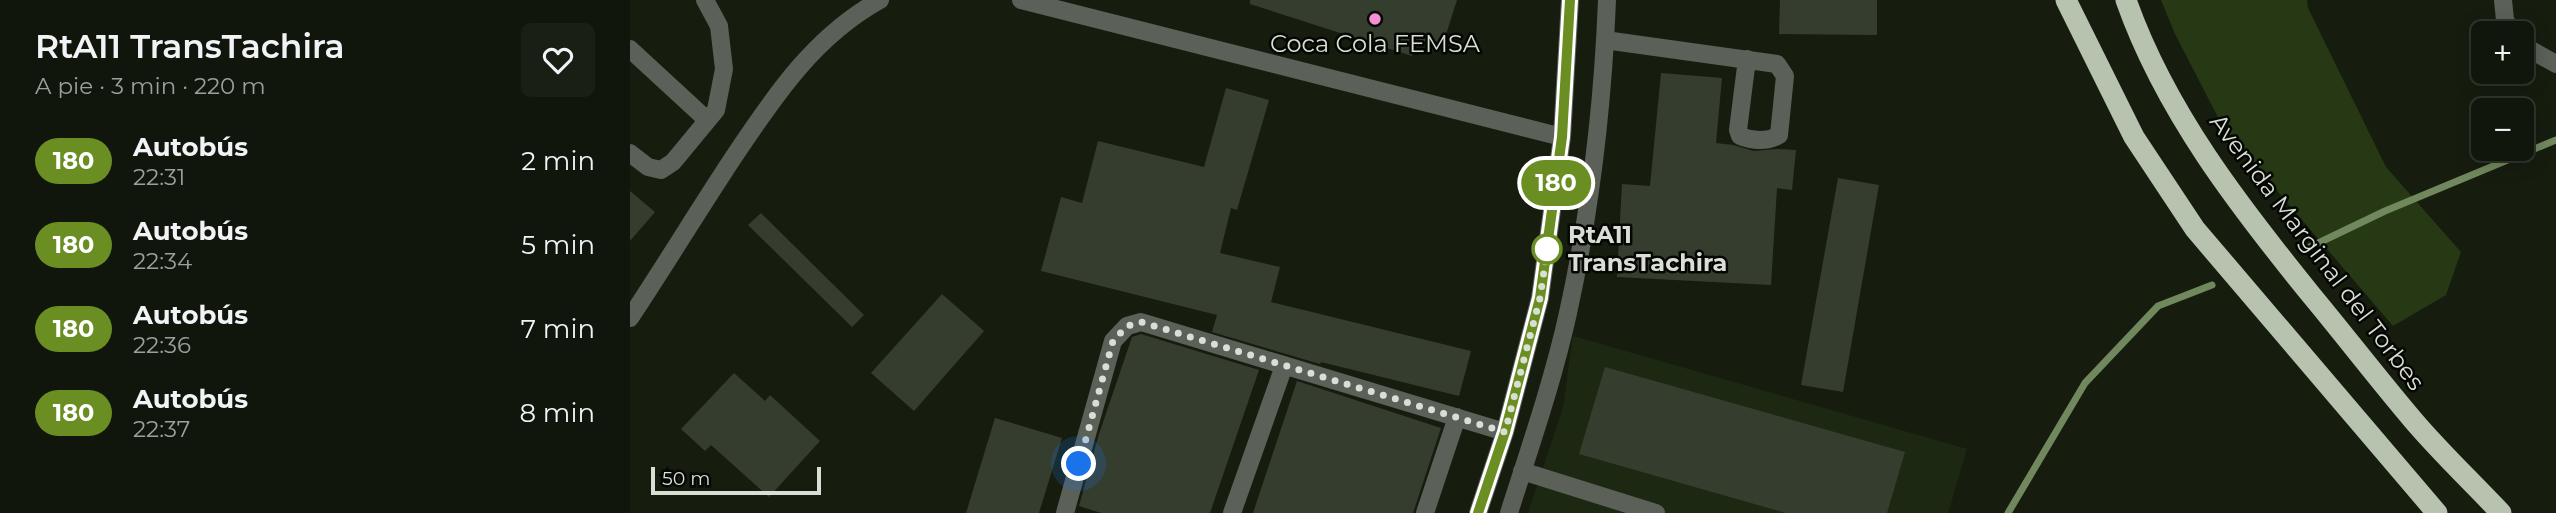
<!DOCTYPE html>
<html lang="es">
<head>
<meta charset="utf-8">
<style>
  :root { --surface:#10160b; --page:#191f14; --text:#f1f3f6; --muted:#9c9f9d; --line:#30352c }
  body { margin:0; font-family:Montserrat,sans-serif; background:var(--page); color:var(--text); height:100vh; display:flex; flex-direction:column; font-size:26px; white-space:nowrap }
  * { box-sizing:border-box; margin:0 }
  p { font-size:23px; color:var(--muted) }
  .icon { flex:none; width:38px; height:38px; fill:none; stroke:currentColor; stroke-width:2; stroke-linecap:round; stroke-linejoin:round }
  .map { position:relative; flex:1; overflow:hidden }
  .side { display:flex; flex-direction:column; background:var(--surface); width:630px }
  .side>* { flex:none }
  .badge { padding:0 14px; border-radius:23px; font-size:24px; line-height:46px }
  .controls { position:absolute; left:1841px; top:21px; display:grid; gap:14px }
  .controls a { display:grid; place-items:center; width:63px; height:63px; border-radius:10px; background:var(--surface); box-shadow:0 4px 18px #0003,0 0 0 2px var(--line); font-size:35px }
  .scale { position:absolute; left:21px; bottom:18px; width:170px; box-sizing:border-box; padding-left:7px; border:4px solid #d9dfd5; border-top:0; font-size:19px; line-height:24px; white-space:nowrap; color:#d9dfd5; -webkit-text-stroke:5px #040703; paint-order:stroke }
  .you { position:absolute; width:35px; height:35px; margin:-18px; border:5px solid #fff; border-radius:50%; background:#1a73e8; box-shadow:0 0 0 10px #1a73e833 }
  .map>.badge { position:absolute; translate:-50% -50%; box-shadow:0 0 0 4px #fff }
  .round { display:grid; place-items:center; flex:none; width:74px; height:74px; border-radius:10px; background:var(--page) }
  .headline { display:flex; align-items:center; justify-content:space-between; height:119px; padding:0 35px }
  h1 { font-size:33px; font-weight:600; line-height:52px }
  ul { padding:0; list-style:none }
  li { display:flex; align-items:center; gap:21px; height:84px; padding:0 35px }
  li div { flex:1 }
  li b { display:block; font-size:26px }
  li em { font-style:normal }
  li .badge { min-width:77px; font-weight:700; text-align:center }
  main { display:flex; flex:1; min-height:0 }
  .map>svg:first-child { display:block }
  .built { fill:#1d2813 }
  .green { fill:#263814 }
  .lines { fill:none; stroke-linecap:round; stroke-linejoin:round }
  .stream { stroke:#71875d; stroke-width:7 }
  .building { fill:#353e2e }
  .minor { stroke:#5b6058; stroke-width:18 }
  .highway { stroke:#b7c2af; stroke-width:21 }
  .line-casing { stroke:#fff; stroke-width:16 }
  .line { stroke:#6b8e23; stroke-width:10 }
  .walk { stroke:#d9dfd5; stroke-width:7; stroke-dasharray:0 12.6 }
  .poi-dot { fill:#f591d2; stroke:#040703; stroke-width:2.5 }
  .stop-dot { fill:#fff; stroke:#6b8e23; stroke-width:3.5 }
  .labels { text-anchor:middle; stroke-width:5; stroke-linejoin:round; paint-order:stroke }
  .poi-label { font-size:24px; fill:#d9dfd5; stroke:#040703 }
  .stop-label { font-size:24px; font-weight:bold; fill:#d9dfd5; stroke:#040703; text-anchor:start }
  .street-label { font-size:24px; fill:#d9dfd5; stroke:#040703 }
</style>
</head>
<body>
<main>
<section class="side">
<div class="headline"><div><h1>RtA11 TransTachira</h1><p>A pie · 3 min · 220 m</p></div><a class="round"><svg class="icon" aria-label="heart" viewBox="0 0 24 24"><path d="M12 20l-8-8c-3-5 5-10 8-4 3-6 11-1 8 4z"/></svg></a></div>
<ul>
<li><span class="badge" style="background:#6b8e23;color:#fff">180</span><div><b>Autobús</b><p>22:31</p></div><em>2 min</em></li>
<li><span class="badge" style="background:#6b8e23;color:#fff">180</span><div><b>Autobús</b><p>22:34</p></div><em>5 min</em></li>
<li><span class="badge" style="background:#6b8e23;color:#fff">180</span><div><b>Autobús</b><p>22:36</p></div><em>7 min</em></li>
<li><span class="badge" style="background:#6b8e23;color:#fff">180</span><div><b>Autobús</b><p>22:37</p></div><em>8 min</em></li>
</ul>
</section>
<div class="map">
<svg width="1926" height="513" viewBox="0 0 1926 513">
  <rect width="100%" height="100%" fill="#161d0f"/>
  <!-- built -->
  <path class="built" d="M 943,336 L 1337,449 L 1318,513 L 898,513 L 933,408 Z"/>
  <!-- green -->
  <path class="green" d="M 1531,0 L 1677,0 L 1678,8 L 1756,167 L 1831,252 L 1816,295 L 1763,326 L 1594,129 L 1545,34 Z"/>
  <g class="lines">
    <!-- stream -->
    <path class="stream" d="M 1680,247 L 1755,211 L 1926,140
      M 1378,513 L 1455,383 L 1528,306 L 1582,285"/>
  </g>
  <!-- building -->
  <path class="building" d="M 620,0 L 827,0 L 812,47 L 787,39 L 782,56 L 620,4 Z
    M 1150,0 L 1247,0 L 1247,35 L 1149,34 Z
    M 1031,73 L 1092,78 L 1086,143 L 1103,145 L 1124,151 L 1147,149 L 1166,150 L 1162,190 L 1147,188 L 1141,285 L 987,277 L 992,184 L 1020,186 Z
    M 596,88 L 639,100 L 607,210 L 601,208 L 590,253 L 650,267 L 641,302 L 841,351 L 829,396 L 691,362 L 690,364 L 582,332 L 587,315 L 411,271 L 431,197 L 452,203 L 468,141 L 574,167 Z
    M 1208,178 L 1249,185 L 1213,392 L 1171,385 Z
    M 0,191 L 25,212 L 0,241 Z
    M 131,213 L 234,315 L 222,327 L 118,225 Z
    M 312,294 L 354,331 L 284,411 L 241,373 Z
    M 511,334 L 629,370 L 580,513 L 471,513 L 449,506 L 469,434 L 502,337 Z
    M 975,367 L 1275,452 L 1257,513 L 1156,513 L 949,454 Z
    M 104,373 L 135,401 L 140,395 L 190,441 L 139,497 L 81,445 L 75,451 L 51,429 Z
    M 667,381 L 811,428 L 783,513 L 623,513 Z
    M 365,418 L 432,438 L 409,513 L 336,513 Z"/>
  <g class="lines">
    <!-- minor -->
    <path class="minor" d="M 391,0 L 932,137
      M 1873,0 L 1875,20 L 1883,33
      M 975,40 L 1147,64 L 1155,76 L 1149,135 C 1138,142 1122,141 1110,136 L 1108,130 L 1117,59
      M 1892,45 L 1926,64
      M 0,49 L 77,120
      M 0,153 L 18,167 L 31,170 L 43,162 L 86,110 L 94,69 L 89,26 L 75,0
      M 0,318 C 36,264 69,209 105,155 C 145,95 185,36 250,0
      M 892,471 L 1026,513
      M 435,513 L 483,341 L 497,326 L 511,322 L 875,432
      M 602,513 L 654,366
      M 795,513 L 827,417
      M 848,513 L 875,432 L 910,298 L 932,137 L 940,0
      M 879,513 C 900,447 923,381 938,313 C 960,213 973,102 977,0"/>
    <!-- highway -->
    <path class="highway" d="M 1436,0 L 1504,137 L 1565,229 L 1807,513
      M 1496,0 C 1535,111 1609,206 1682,296 C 1716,337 1749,380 1783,420 C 1811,453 1842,482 1871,513"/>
  </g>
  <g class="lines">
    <!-- line casing -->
    <g class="line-casing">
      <path id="line" d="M 848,513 L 875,432 L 910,298 L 932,137 L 940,0"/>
    </g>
    <!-- line -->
    <use href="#line" class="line"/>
    <!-- walk -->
    <path class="walk" d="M 449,464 L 483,341 L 497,326 L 511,322 L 875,432 L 910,298 L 918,244 L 917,249"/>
  </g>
  <!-- markers -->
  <circle class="poi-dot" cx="745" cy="19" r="7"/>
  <circle class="stop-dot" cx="917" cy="249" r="14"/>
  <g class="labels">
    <!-- poi labels -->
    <g class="poi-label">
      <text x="745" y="52">Coca Cola FEMSA</text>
    </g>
    <!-- stop labels -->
    <g class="stop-label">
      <text x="938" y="243">RtA11<tspan x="938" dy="28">TransTachira</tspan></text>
    </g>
    <!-- street labels -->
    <g class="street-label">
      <text transform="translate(1687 252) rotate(53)" y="8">Avenida Marginal del Torbes</text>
    </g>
  </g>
</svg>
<div class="controls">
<a>+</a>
<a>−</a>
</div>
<div class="scale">50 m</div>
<div class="you" style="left:449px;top:464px"></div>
<b class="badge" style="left:926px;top:183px;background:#6b8e23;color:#fff">180</b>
</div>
</main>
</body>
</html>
